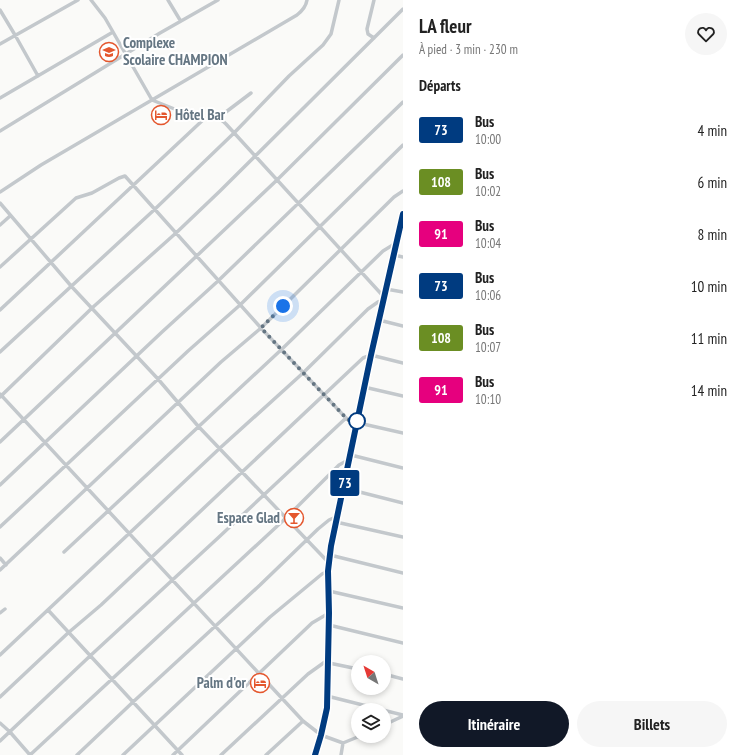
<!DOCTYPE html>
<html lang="fr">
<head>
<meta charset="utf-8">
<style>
  :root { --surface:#fff; --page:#f6f6f6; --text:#222; --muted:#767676; --accent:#111827 }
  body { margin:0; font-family:"PT Sans Narrow",sans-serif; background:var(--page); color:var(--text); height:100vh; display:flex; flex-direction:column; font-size:15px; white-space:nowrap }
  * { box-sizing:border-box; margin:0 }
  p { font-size:13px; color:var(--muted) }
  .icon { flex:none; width:22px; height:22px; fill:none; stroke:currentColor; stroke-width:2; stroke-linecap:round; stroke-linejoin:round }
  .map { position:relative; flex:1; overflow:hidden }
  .panel { display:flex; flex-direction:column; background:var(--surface); width:340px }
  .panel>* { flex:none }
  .badge { padding:0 8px; border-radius:3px; font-size:14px; line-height:26px }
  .needle { width:26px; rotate:321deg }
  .controls { position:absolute; left:351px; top:655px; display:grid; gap:8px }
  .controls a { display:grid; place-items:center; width:40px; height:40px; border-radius:50%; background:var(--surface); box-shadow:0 2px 6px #0003; font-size:20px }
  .you { position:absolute; width:20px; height:20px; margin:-10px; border:3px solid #fff; border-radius:50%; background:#1a73e8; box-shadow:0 0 0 6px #1a73e833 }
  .map>.badge { position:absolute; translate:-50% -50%; box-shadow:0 0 0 2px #fff }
  h2 { padding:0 16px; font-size:15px; line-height:36px }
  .round { display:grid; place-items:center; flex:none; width:42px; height:42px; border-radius:21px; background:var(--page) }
  .headline { display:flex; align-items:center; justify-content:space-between; height:68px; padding:0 16px }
  h1 { font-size:19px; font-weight:700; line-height:30px }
  .action { display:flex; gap:8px; margin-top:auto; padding:8px 16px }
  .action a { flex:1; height:46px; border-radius:24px; background:var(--accent); color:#fff; font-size:16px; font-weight:700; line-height:46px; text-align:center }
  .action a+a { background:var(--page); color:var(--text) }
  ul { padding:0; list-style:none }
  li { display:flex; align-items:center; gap:12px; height:52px; padding:0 16px }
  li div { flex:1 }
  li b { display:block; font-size:15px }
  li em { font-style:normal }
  li .badge { min-width:44px; font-weight:700; text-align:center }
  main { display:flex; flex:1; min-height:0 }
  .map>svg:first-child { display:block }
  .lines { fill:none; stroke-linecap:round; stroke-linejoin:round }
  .minor { stroke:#c3c8cc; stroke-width:3.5 }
  .secondary { stroke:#d6dbdf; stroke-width:5.5 }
  .line-casing { stroke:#fff; stroke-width:9 }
  .line { stroke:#003b80; stroke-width:6 }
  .walk { stroke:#657683; stroke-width:4; stroke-dasharray:0 7.2 }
  .stop-dot { fill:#fff; stroke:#003b80; stroke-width:2 }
  .labels { text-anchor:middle; stroke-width:4; stroke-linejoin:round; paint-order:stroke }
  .poi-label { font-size:15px; font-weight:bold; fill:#657683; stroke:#fff; text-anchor:start }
</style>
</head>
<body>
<main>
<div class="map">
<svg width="403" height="755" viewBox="0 0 403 755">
  <rect width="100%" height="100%" fill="#fafaf8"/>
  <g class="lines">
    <!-- minor -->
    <path class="minor" d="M 91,0 L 105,18 L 152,100 L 192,116 L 204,119
      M 168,0 L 180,20
      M 374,0 L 367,29 L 368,34 L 374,38
      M 0,10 L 15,35 L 38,76
      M 0,44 L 78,0
      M 0,98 L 113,32
      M 218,118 L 251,93
      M 0,131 L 160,33 L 218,0
      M 0,192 L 41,165 L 297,15 C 302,11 306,7 307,0
      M 0,203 L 72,287 L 158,379 L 198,426 L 329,563
      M 0,225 L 10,216
      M 394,255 L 403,257
      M 0,267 L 76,198 L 92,193 L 119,178 L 125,176 L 261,328 L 346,418 L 350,421 L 403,433
      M 386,289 L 403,292
      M 0,310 L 204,119 C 214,116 219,117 226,124 L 384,297
      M 379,320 L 403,326
      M 0,352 L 154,210 L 234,133 L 289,76 L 323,45 L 331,34 L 339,0
      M 364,387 L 403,396
      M 0,394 L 303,721 L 321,735 L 343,743 L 360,736
      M 0,397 L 92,308 L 176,233 L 220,191 L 403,9
      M 0,442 L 277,180 L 403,55
      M 351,455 L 403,468
      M 0,485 L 162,332 L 218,281 L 403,102
      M 344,488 L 403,503
      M 336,522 L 403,537
      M 0,527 L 188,351 L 240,305 L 403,145
      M 64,552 L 282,349 L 383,251 L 396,243
      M 330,555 L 403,573
      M 0,558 L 6,565
      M 0,570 L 221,362 L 261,328 L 394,197 L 403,191
      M 329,591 L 403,608
      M 48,610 L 182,755
      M 0,613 L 5,609
      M 329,625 L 403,643
      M 0,655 L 220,448 L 303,373 L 368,309 L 378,302 L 384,300
      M 329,663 L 358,669
      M 384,674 L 403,679
      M 327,696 L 403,715
      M 0,697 L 68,633 L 101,605 L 363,358 L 371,355 L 403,363
      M 0,723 L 10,732 L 30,755
      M 384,725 L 403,716
      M 0,741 L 90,656 L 219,537 L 346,418
      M 30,755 L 287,517 L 339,465 L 350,459
      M 77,755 L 133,702 L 260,585 L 318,529 L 329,520 L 338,516
      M 123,755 L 270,617 L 322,574 L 328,571
      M 173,755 L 312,623 L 329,613
      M 221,755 L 308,674 L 329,659
      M 266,755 L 303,721
      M 341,755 L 343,743"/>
    <!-- secondary -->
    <path class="secondary" d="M 315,755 L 321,735 L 327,708 L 329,619 L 328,571 L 331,546 L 371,355 L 403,214"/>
  </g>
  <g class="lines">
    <!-- line casing -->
    <g class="line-casing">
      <path id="line" d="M 315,755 L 321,735 L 327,708 L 329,613 L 328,571 L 331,546 L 371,355 L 403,214"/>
    </g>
    <!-- line -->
    <use href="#line" class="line"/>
    <!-- walk -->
    <path class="walk" d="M 283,306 L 261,328 L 346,418 L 350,421 L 357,422 L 357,421"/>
  </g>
  <!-- icons -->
  <defs>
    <g id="school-ring" transform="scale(1)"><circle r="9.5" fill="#fff" stroke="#e4572e" stroke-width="1.5"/><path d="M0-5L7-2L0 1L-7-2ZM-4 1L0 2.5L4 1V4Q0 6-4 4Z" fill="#e4572e"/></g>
    <g id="hotel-ring" transform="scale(1)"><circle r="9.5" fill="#fff" stroke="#e4572e" stroke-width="1.5"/><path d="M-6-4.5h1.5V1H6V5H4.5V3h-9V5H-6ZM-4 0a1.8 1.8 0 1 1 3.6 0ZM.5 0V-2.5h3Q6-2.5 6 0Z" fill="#e4572e"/></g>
    <g id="bar-ring" transform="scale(1)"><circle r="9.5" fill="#fff" stroke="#e4572e" stroke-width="1.5"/><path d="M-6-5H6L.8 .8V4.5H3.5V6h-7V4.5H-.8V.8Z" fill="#e4572e"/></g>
  </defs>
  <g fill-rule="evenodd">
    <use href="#school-ring" x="109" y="52"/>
    <use href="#hotel-ring" x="161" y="115"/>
    <use href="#bar-ring" x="294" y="518"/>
    <use href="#hotel-ring" x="260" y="683"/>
  </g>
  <!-- markers -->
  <circle class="stop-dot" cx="357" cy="421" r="8"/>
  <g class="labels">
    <!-- poi labels -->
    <g class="poi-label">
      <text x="123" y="48">Complexe<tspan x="123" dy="17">Scolaire CHAMPION</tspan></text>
      <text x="175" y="120">Hôtel Bar</text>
      <text x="280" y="523" text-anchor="end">Espace Glad</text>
      <text x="246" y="688" text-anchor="end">Palm d'or</text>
    </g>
  </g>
</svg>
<div class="controls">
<a><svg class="needle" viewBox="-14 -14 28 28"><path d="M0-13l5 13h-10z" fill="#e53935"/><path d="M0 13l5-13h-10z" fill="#767676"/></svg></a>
<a><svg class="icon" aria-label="layers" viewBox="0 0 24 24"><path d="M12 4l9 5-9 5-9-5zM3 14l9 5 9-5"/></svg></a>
</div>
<div class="you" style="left:283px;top:306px"></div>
<b class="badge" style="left:345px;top:483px;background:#003b80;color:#fff">73</b>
</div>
<section class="panel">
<div class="headline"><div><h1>LA fleur</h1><p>À pied · 3 min · 230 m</p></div><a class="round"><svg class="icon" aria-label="heart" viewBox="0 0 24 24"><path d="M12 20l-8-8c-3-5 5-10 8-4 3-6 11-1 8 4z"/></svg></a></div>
<h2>Départs</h2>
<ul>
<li><span class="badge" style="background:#003b80;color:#fff">73</span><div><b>Bus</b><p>10:00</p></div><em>4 min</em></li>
<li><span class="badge" style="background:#6b8e23;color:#fff">108</span><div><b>Bus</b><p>10:02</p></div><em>6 min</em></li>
<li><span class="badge" style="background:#e6007e;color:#fff">91</span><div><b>Bus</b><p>10:04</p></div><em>8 min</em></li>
<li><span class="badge" style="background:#003b80;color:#fff">73</span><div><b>Bus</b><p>10:06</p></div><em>10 min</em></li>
<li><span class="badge" style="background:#6b8e23;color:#fff">108</span><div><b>Bus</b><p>10:07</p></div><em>11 min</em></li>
<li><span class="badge" style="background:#e6007e;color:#fff">91</span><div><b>Bus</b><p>10:10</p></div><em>14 min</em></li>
</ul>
<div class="action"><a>Itinéraire</a><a>Billets</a></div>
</section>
</main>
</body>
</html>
